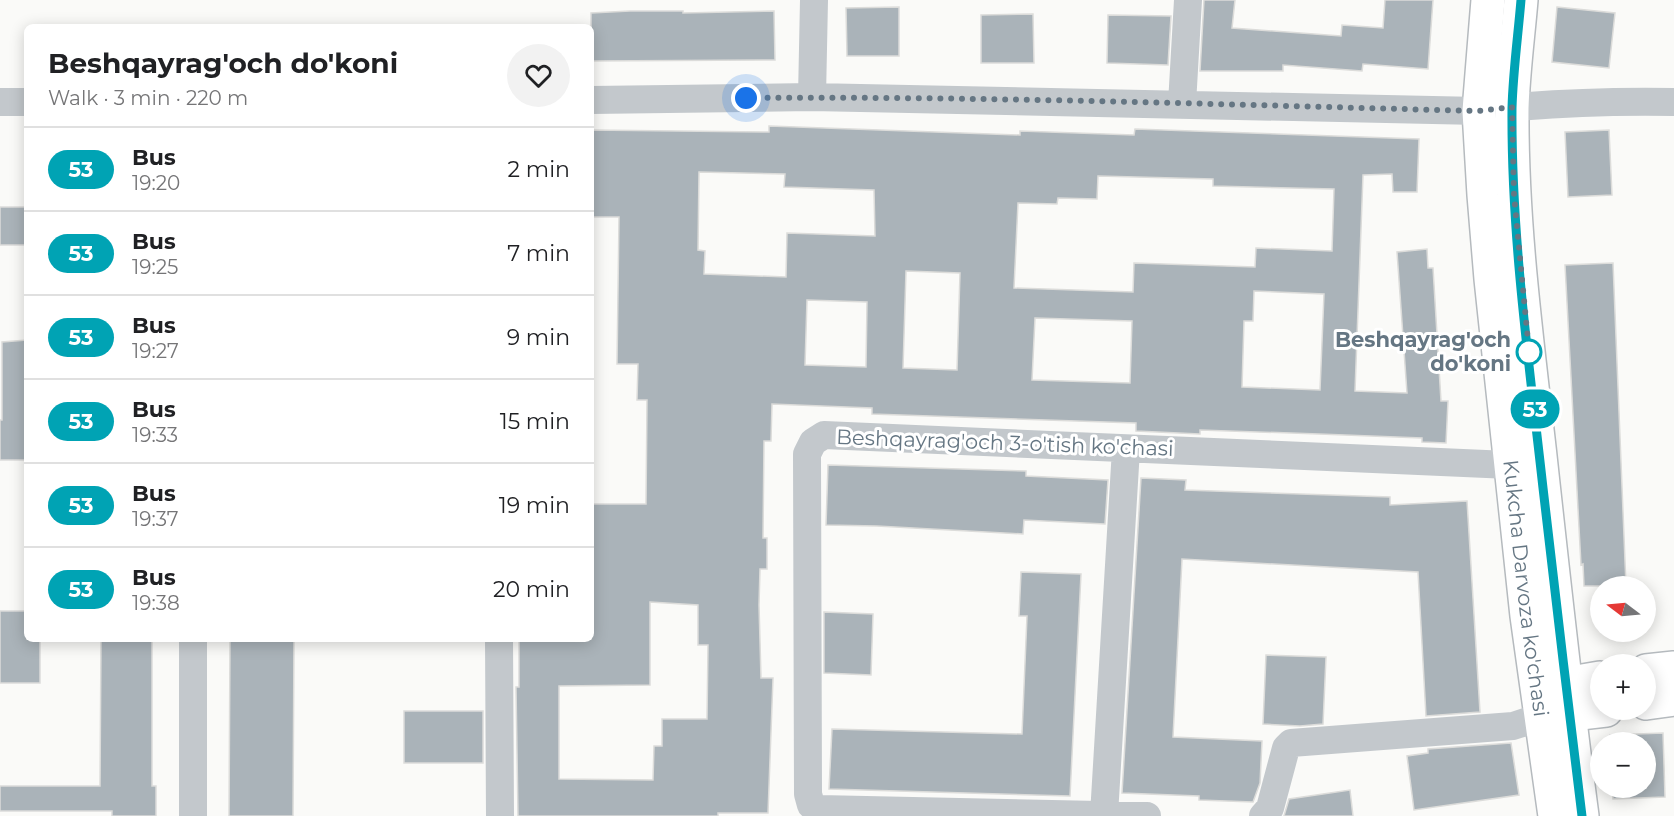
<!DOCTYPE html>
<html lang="en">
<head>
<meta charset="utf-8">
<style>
  :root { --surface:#fff; --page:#f2f2f2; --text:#202124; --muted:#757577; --line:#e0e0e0 }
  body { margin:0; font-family:Montserrat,sans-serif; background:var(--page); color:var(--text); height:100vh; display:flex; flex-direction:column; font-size:22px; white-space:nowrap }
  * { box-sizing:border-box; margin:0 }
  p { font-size:20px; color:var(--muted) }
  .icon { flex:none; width:33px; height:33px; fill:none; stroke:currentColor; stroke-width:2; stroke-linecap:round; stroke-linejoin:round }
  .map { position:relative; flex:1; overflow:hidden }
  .panel { position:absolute; left:24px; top:24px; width:570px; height:618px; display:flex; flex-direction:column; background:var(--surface); border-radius:9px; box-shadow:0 3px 15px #0003 }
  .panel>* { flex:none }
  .badge { padding:0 12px; border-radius:20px; font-size:21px; line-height:39px }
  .needle { width:39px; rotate:286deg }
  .fabs { position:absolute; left:1590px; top:576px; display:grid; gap:12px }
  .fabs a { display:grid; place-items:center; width:66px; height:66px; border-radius:50%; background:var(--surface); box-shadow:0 3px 15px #0003; font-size:30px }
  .you { position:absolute; width:30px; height:30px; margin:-15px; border:4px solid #fff; border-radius:50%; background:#1a73e8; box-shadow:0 0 0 9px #1a73e833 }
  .map>.badge { position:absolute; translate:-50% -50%; box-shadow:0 0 0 3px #fff }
  .round { display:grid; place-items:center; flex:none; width:63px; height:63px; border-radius:32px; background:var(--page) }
  .headline { display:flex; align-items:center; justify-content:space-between; height:102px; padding:0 24px }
  h1 { font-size:28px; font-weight:700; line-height:45px }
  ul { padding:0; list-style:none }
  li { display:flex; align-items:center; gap:18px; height:84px; padding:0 24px; border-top:2px solid var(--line) }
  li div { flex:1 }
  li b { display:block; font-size:22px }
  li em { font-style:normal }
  li .badge { min-width:66px; font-weight:700; text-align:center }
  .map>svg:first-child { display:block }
  .building { fill:#aab3b9; stroke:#dcdcda; stroke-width:1.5; fill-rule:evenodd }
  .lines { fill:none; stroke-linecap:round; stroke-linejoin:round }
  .primary-casing { stroke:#b5babe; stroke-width:36 }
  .street { stroke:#c3c8cc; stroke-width:28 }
  .primary { stroke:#fff; stroke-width:33 }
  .line-casing { stroke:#fff; stroke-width:14 }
  .line { stroke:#00a3b4; stroke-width:9 }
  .walk { stroke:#657683; stroke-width:6; stroke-dasharray:0 10.8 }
  .stop-dot { fill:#fff; stroke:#00a3b4; stroke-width:3 }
  .labels { text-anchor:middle; stroke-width:6; stroke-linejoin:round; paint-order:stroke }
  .stop-label { font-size:21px; font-weight:bold; fill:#657683; stroke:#fff; text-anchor:end }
  .street-label { font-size:21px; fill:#657683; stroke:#fff }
</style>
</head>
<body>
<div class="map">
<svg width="1674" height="816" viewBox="0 0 1674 816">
  <rect width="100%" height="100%" fill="#fafaf8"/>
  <!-- building -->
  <path class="building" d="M 1204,0 L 1235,0 L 1232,28 L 1341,36 L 1342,25 L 1383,28 L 1385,0 L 1433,0 L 1428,69 L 1363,64 L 1362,71 L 1283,65 L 1283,71 L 1200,71 Z
    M 899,7 L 899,56 L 847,56 L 846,8 Z
    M 1557,7 L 1615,13 L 1609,68 L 1552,62 Z
    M 630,11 L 683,11 L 683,13 L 774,11 L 775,60 L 591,61 L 591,13 Z
    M 1033,14 L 1034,63 L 981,63 L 981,15 Z
    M 1108,15 L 1171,16 L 1168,65 L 1107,63 Z
    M 769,126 L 1020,135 L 1020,131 L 1134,135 L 1135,129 L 1419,139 L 1417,192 L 1393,192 L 1392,174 L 1363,175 L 1355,391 L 1407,393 L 1397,252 L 1427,249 L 1428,268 L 1433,268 L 1441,401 L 1448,401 L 1446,443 L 1422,442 L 1422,438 L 1319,434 L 1200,430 L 1200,434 L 1136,431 L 1136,423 L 872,414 L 872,408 L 772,404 L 771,441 L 764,441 L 763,538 L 767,538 L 767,569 L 760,569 L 759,605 L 761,678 L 773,678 L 768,813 L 718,813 L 718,816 L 518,816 L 516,687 L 519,687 L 519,639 L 591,639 L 591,504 L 646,504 L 647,400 L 637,400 L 638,364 L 617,364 L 619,217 L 591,217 L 591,130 L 769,132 ZM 699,172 L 785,174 L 784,187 L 874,190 L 875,236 L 787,233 L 786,277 L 704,274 L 705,251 L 698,250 ZM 1098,176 L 1213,179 L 1213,186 L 1334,189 L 1332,251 L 1256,248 L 1255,267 L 1134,263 L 1133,292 L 1014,288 L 1018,203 L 1057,204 L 1058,198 L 1097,199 ZM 906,271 L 960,273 L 957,370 L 903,368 ZM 1254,291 L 1324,294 L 1320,390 L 1242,387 L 1244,321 L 1253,321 ZM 807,300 L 867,302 L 866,367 L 805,365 ZM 1035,318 L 1132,321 L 1130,383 L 1032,380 ZM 650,602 L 698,605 L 698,645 L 708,645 L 707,719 L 662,719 L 662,746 L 654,746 L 653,780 L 559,779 L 559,686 L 650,685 Z
    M 1609,130 L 1612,195 L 1568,197 L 1565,132 Z
    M 0,207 L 27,207 L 27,245 L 0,245 Z
    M 1613,263 L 1626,586 L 1584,586 L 1583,564 L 1581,565 L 1565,265 Z
    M 27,340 L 27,460 L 0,460 L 0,420 L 2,420 L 2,342 Z
    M 828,465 L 1026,471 L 1026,476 L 1108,480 L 1105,524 L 1024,520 L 1023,534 L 877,526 L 826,525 Z
    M 1141,478 L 1186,480 L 1185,490 L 1390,497 L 1390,505 L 1467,501 L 1480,712 L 1426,716 L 1418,572 L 1182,559 L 1173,737 L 1262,741 L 1260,783 L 1253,802 L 1199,800 L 1199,796 L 1122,793 Z
    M 1021,572 L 1081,574 L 1070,796 L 829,789 L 832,729 L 1022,734 L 1027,616 L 1019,616 Z
    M 0,611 L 27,611 L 27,639 L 40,639 L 40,683 L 0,683 Z
    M 824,612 L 873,614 L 871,675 L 824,673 Z
    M 101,639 L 152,639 L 152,786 L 156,786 L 156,816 L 112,816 L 112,811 L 0,811 L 0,786 L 100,786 Z
    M 230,639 L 294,639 L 293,816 L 229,816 Z
    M 1266,655 L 1326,657 L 1323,724 L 1300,726 L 1263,724 Z
    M 404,711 L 483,711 L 483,763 L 404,763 Z
    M 1663,733 L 1665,797 L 1613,799 L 1612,788 L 1646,788 L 1646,742 L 1610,742 L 1610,735 Z
    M 1511,743 L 1519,795 L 1414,810 L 1407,756 L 1428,753 L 1428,749 Z
    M 1350,790 L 1353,816 L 1284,816 L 1289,799 Z"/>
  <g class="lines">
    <!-- primary casing -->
    <g class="primary-casing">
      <g id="primary">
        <path id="s1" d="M 1488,0 L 1479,111 L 1484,195 L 1491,279 L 1527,616 L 1555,816"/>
        <path d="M 1521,0 C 1518,36 1513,72 1512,108 C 1511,225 1527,341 1540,456 C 1553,576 1566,696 1582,816"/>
        <path d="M 1646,671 L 1674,668"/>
        <path d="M 1553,701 L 1565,684 L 1600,678"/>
        <path d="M 1646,703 L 1674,699"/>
        <path d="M 1546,717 L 1606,710"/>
      </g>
    </g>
    <!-- street -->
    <path class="street" d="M 812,97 L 814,0
      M 591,100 L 812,97 L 1479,111 C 1544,103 1609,101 1674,102
      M 0,102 L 27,102
      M 1182,104 L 1188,0
      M 499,639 L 500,816
      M 1104,815 L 1126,449
      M 193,816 L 193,639
      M 1147,816 L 819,809 L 811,805 L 808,794 L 807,454 L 813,442 L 824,435 L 1533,466
      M 1263,816 L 1270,808 L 1286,748 L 1291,743 L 1513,726 L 1541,717"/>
    <!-- primary -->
    <use href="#primary" class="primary"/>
  </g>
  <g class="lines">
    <!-- line casing -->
    <g class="line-casing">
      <path id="line" d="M 1521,0 C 1518,36 1513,72 1512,108 C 1511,235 1529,362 1543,488 C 1556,597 1568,707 1582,816"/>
    </g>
    <!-- line -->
    <use href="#line" class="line"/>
    <!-- walk -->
    <path class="walk" d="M 746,98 C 990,96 1235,105 1479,111 L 1512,107 L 1514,195 L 1529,352"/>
  </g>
  <!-- markers -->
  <circle class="stop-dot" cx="1529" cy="352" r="12"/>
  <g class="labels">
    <!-- stop labels -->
    <g class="stop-label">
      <text x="1511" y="347">Beshqayrag'och<tspan x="1511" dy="24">do'koni</tspan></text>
    </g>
    <!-- street labels -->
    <g class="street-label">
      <text transform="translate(1005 443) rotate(2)" y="7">Beshqayrag'och 3-o'tish ko'chasi</text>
      <text dy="7" stroke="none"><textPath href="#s1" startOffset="591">Kukcha Darvoza ko'chasi</textPath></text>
    </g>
  </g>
</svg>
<div class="fabs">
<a><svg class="needle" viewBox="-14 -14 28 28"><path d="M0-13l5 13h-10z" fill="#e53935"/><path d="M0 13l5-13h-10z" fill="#757577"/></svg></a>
<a>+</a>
<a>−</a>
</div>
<div class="you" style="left:746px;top:98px"></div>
<b class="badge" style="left:1535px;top:409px;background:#00a3b4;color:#fff">53</b>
<section class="panel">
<div class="headline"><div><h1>Beshqayrag'och do'koni</h1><p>Walk · 3 min · 220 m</p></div><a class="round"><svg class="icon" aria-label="heart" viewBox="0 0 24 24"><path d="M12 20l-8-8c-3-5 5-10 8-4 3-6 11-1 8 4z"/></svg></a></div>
<ul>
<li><span class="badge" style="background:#00a3b4;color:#fff">53</span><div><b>Bus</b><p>19:20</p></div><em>2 min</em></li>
<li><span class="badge" style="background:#00a3b4;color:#fff">53</span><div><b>Bus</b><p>19:25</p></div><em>7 min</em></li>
<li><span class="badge" style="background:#00a3b4;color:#fff">53</span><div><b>Bus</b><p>19:27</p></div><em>9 min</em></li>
<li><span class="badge" style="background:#00a3b4;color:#fff">53</span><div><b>Bus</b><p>19:33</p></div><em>15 min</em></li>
<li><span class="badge" style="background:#00a3b4;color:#fff">53</span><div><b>Bus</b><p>19:37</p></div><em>19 min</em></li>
<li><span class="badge" style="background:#00a3b4;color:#fff">53</span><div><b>Bus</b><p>19:38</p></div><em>20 min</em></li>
</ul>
</section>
</div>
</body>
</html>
